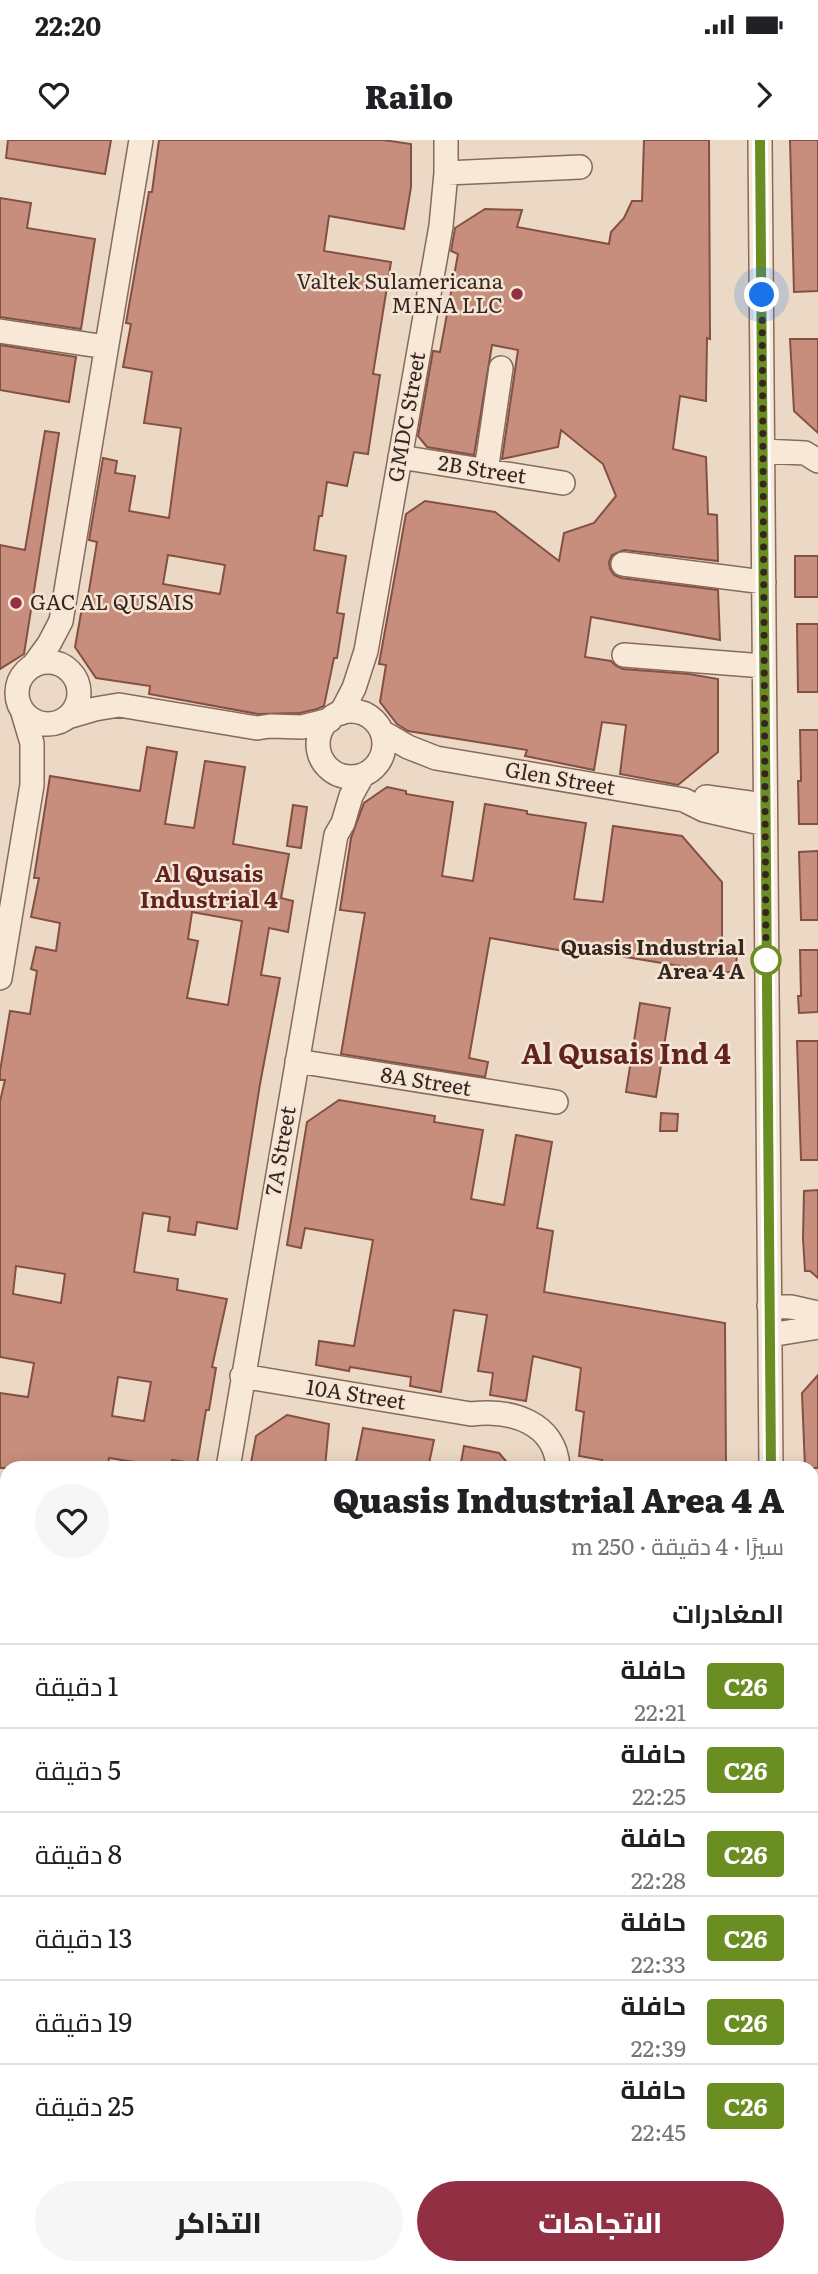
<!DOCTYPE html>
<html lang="ar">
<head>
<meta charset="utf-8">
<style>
  :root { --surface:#fff; --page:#f6f6f6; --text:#202124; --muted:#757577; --line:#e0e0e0; --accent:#922f43 }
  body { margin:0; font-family:Literata,Cairo,serif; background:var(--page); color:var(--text); direction:rtl; height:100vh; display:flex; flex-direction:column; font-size:26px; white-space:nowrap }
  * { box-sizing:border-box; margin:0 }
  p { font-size:23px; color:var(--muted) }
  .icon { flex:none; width:38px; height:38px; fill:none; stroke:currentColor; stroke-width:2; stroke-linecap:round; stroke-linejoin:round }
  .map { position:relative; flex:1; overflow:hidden; direction:ltr }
  .sheet { position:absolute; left:0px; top:1321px; width:819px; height:814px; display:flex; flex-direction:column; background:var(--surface); border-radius:21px 21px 0 0; box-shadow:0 4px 18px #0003; direction:rtl }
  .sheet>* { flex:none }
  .badge { padding:0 14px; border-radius:5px; font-size:24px; line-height:46px }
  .you { position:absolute; width:35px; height:35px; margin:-18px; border:5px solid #fff; border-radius:50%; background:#1a73e8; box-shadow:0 0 0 10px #1a73e833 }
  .map>.badge { position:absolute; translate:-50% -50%; box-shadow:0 0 0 4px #fff }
  h2 { padding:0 35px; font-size:26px; line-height:63px }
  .round { display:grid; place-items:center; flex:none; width:74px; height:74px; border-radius:37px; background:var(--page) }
  .overview { display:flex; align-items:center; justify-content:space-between; height:119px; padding:0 35px }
  h1 { font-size:33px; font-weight:800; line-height:52px }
  .action { display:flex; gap:14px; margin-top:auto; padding:14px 35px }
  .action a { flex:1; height:80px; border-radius:42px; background:var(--accent); color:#fff; font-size:28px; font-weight:800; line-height:80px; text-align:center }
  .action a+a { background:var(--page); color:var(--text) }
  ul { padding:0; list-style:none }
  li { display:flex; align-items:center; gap:21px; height:84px; padding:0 35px; border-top:2px solid var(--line) }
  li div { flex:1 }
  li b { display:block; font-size:26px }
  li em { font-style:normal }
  li .badge { min-width:77px; font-weight:700; text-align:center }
  .status { display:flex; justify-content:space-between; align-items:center; height:49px; padding:0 35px; background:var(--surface); direction:ltr }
  .status svg { height:19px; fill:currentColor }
  header { display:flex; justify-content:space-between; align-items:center; height:91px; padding:0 35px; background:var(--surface); font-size:32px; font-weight:800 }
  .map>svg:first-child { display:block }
  .building { fill:#c88e7d; stroke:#845043; stroke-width:2; fill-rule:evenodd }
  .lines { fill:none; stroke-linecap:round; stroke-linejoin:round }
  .minor-casing { stroke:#866a5c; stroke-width:26 }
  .major-casing { stroke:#543a30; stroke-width:33 }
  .minor { stroke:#f7e8d8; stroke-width:23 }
  .major { stroke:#edc69f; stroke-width:30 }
  .line-casing { stroke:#fff; stroke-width:16 }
  .line { stroke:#6b8e23; stroke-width:10 }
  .walk { stroke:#37261f; stroke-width:7; stroke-dasharray:0 12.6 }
  .poi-dot { fill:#922f43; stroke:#f4e5d4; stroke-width:2.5 }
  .stop-dot { fill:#fff; stroke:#6b8e23; stroke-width:3.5 }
  .labels { text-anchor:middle; stroke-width:5; stroke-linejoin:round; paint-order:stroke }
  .poi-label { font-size:21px; fill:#37261f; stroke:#f4e5d4; text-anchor:end }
  .street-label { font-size:21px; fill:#37261f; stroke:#f4e5d4 }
  .stop-label { font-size:21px; font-weight:bold; fill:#37261f; stroke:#f4e5d4; text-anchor:end }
  .neighbourhood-label { font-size:23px; font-weight:bold; fill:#612221; stroke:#f4e5d4 }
  .district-label { font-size:28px; font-weight:bold; fill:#612221; stroke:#f4e5d4 }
</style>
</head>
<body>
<div class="status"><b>22:20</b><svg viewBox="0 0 49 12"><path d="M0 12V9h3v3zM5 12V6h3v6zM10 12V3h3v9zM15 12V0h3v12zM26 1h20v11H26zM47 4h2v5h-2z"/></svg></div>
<header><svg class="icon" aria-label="forward" viewBox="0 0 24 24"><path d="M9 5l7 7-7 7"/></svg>Railo<svg class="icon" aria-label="heart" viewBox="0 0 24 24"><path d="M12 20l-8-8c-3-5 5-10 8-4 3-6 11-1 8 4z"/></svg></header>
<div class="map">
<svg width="818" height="2134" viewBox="0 0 818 2134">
  <rect width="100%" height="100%" fill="#ecd9c5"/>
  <!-- building -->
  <path class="building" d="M 8,0 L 111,0 L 105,34 L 6,18 Z
    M 159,0 L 383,0 L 411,4 L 411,47 L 404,89 L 329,76 L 324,111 L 391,122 L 373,234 L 380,235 L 368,314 L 354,312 L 347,346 L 327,342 L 322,376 L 319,376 L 314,410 L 346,416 L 337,473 L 344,474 L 337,518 L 334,518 L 324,566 L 317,569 L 300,573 L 258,574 L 149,554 L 150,546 L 96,538 L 75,507 L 83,462 L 87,463 L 97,402 L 89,400 L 103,318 L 117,321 L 115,333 L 135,336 L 129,371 L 169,378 L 181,288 L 144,283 L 152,232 L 123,227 L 131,184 L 126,183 L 149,52 L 152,52 ZM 168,415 L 225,425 L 220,454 L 163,444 Z
    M 644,0 L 709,0 L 710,199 L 707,198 L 706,261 L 680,256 L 673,309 L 706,317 L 708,374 L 717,375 L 718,421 L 624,410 L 612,415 L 609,422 L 610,429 L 614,435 L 621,438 L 718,450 L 720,500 L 591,477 L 585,517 L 611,521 L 616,526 L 623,529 L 689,534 L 718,539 L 718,612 L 678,645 L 620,634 L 626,585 L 602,582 L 594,630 L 525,616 L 527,610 L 408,591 L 397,584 L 380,562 L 386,525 L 379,524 L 406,374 L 425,361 L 495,372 L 559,421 L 564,393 L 594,383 L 616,356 L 603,324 L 561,290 L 558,307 L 502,319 L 518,210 L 492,205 L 474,315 L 427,307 L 418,296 L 433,211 L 440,212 L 458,114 L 451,111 L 455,88 L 485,69 L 522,70 L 517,87 L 609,104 L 611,92 L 624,78 L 632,61 L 642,61 Z
    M 790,0 L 818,0 L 818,151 L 794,152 Z
    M 0,58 L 31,63 L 27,88 L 95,99 L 81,189 L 0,177 Z
    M 790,199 L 818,199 L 818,293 L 794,271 Z
    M 0,205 L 76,217 L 69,262 L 0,250 Z
    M 45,291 L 59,293 L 24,514 L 0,529 L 0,405 L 25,410 Z
    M 795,416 L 818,416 L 818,457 L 795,457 Z
    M 797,484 L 818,484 L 818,552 L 798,552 Z
    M 800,590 L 818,590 L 818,684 L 799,684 L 798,641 L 801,641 Z
    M 147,607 L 177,612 L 165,684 L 194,688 L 205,621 L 245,627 L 233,704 L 289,714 L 281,758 L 293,761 L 288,792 L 269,788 L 261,835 L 280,838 L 260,944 L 237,1089 L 197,1082 L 195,1095 L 168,1091 L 170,1077 L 143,1073 L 134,1132 L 178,1139 L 177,1150 L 227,1159 L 212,1227 L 216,1228 L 209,1270 L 206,1270 L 197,1324 L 172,1320 L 171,1328 L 109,1318 L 108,1326 L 93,1324 L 93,1328 L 0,1328 L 0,1253 L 28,1257 L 34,1223 L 0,1217 L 0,961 L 5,940 L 0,940 L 0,931 L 10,871 L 30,874 L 37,831 L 31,829 L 36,807 L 56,811 L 60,783 L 31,777 L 39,738 L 34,738 L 50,636 L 140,651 ZM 192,772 L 242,781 L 228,865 L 187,858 L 198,801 L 188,799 ZM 16,1126 L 65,1134 L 61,1163 L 13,1154 ZM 118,1237 L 151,1242 L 144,1281 L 112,1276 Z
    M 387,647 L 406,651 L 406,654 L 453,662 L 442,736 L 473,741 L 485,664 L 527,671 L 527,674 L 586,683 L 574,759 L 603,762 L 613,686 L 682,696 L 722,742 L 722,808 L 737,809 L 736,831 L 722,833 L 565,807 L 564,811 L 490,798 L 469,918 L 488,922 L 485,937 L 341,914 L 365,773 L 340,770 L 351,698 L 364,663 Z
    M 293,665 L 307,667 L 301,708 L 287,706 Z
    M 818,711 L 818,780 L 801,780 L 799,712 Z
    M 800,810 L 818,810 L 818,872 L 799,873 L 798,856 L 801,856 Z
    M 640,863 L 670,868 L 656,957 L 626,952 Z
    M 797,901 L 818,901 L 818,1020 L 801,1020 Z
    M 339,960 L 435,976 L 434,982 L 483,990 L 471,1059 L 504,1065 L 516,995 L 552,1002 L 537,1088 L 553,1091 L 544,1152 L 725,1183 L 726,1328 L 600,1328 L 602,1320 L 579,1316 L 584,1272 L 576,1270 L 581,1228 L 533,1216 L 526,1261 L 490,1255 L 493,1233 L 478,1231 L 487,1175 L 454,1170 L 441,1252 L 410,1246 L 411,1237 L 350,1227 L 349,1231 L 316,1225 L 319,1201 L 354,1206 L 373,1100 L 305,1088 L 301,1108 L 287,1105 L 307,982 Z
    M 661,973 L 678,974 L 677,991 L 660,991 Z
    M 818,1050 L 818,1138 L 810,1131 L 805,1131 L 803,1099 L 804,1051 Z
    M 818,1235 L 818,1328 L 805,1328 L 802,1253 Z
    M 287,1275 L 329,1284 L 325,1328 L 250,1328 L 256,1296 Z
    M 363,1288 L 434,1300 L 428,1328 L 355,1328 Z
    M 464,1306 L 499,1313 L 512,1328 L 460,1328 Z"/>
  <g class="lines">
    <!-- minor casing -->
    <g class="minor-casing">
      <path id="minor" d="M 760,0 L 771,1328
        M 446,33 L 580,27
        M 0,191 L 106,207
        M 763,311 L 805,313 L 818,321
        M 400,317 L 563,343
        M 486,331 L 501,228
        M 623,424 L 764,442
        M 624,515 L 764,526
        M17 553a31 31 0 1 1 62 0a31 31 0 1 1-62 0Z
        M 33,526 L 49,504 L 61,481 L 141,0
        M318 604a33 33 0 1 1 66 0a33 33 0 1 1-66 0Z
        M 341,573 L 354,548 L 366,511 L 441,86 L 446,33 L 446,0
        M 71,576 L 95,569 L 119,565 L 257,588 L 270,586 L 302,587 L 330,580
        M 382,592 L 408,607 L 436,618 L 684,660 L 704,670 L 765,684
        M 706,657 L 765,665
        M 0,838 L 32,645 L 32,603 L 23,573
        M 297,921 L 556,962
        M 769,1166 L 791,1167 L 818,1173
        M 770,1195 L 818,1187
        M 242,1236 L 471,1274 C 510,1269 556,1282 558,1328
        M 228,1328 L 336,695 L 343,683 L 351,656 L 362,636
        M 0,1518 L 7,1521
        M 812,1603 L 818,1604
        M 812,1894 L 818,1895
        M 0,1941 L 7,1944
        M 0,2001 L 7,1983
        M 812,2079 L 818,2085
        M 0,2103 L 7,2105
        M 65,2128 L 80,2134
        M 448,2128 L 463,2134
        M 633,2128 L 639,2134
        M 194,2134 L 196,2128"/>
    </g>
    <!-- major casing -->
    <g class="major-casing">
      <path id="major" d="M 0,1788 L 7,1791
        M 0,1843 L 7,1845
        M 812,2117 L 818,2119
        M 699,2128 L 713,2134"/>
    </g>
    <!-- minor -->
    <use href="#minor" class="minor"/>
    <!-- major -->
    <use href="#major" class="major"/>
  </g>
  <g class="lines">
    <!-- line casing -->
    <g class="line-casing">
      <path id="line" d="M 760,0 L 771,1328"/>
    </g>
    <!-- line -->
    <use href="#line" class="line"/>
    <!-- walk -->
    <path class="walk" d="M 762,155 L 766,820"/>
  </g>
  <!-- markers -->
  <g class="poi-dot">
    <circle cx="517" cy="154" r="7"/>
    <circle cx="16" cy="463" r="7"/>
  </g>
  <circle class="stop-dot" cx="766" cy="820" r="14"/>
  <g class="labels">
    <!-- poi labels -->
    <g class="poi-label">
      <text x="503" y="149">Valtek Sulamericana<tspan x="503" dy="24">MENA LLC</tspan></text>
      <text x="30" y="470" text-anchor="start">GAC AL QUSAIS</text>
    </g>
    <!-- street labels -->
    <g class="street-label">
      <text transform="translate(407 277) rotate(-80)" y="7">GMDC Street</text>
      <text transform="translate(482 330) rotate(9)" y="7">2B Street</text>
      <text transform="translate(560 639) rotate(10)" y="7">Glen Street</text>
      <text transform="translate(426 942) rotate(9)" y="7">8A Street</text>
      <text transform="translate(281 1011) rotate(-80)" y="7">7A Street</text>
      <text transform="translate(356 1255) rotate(9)" y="7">10A Street</text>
    </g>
    <!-- stop labels -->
    <g class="stop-label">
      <text x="745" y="815">Quasis Industrial<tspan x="745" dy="24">Area 4 A</tspan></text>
    </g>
    <!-- neighbourhood labels -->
    <g class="neighbourhood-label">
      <text x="209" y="742">Al Qusais<tspan x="209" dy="26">Industrial 4</tspan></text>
    </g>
    <!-- district labels -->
    <g class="district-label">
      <text x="626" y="924">Al Qusais Ind 4</text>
    </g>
  </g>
</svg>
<div class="you" style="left:762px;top:155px"></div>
<section class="sheet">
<div class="overview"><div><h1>Quasis Industrial Area 4 A</h1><p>سيرًا · 4 دقيقة · 250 m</p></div><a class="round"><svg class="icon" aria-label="heart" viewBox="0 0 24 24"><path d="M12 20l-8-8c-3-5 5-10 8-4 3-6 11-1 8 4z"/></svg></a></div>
<h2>المغادرات</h2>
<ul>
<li><span class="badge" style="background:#6b8e23;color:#fff">C26</span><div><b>حافلة</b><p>22:21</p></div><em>1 دقيقة</em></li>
<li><span class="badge" style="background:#6b8e23;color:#fff">C26</span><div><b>حافلة</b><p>22:25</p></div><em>5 دقيقة</em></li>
<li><span class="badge" style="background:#6b8e23;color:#fff">C26</span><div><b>حافلة</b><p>22:28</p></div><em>8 دقيقة</em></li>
<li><span class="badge" style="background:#6b8e23;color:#fff">C26</span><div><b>حافلة</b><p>22:33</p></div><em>13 دقيقة</em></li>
<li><span class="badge" style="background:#6b8e23;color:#fff">C26</span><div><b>حافلة</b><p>22:39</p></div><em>19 دقيقة</em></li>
<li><span class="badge" style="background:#6b8e23;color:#fff">C26</span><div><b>حافلة</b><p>22:45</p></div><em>25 دقيقة</em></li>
</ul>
<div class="action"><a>الاتجاهات</a><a>التذاكر</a></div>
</section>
</div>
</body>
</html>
